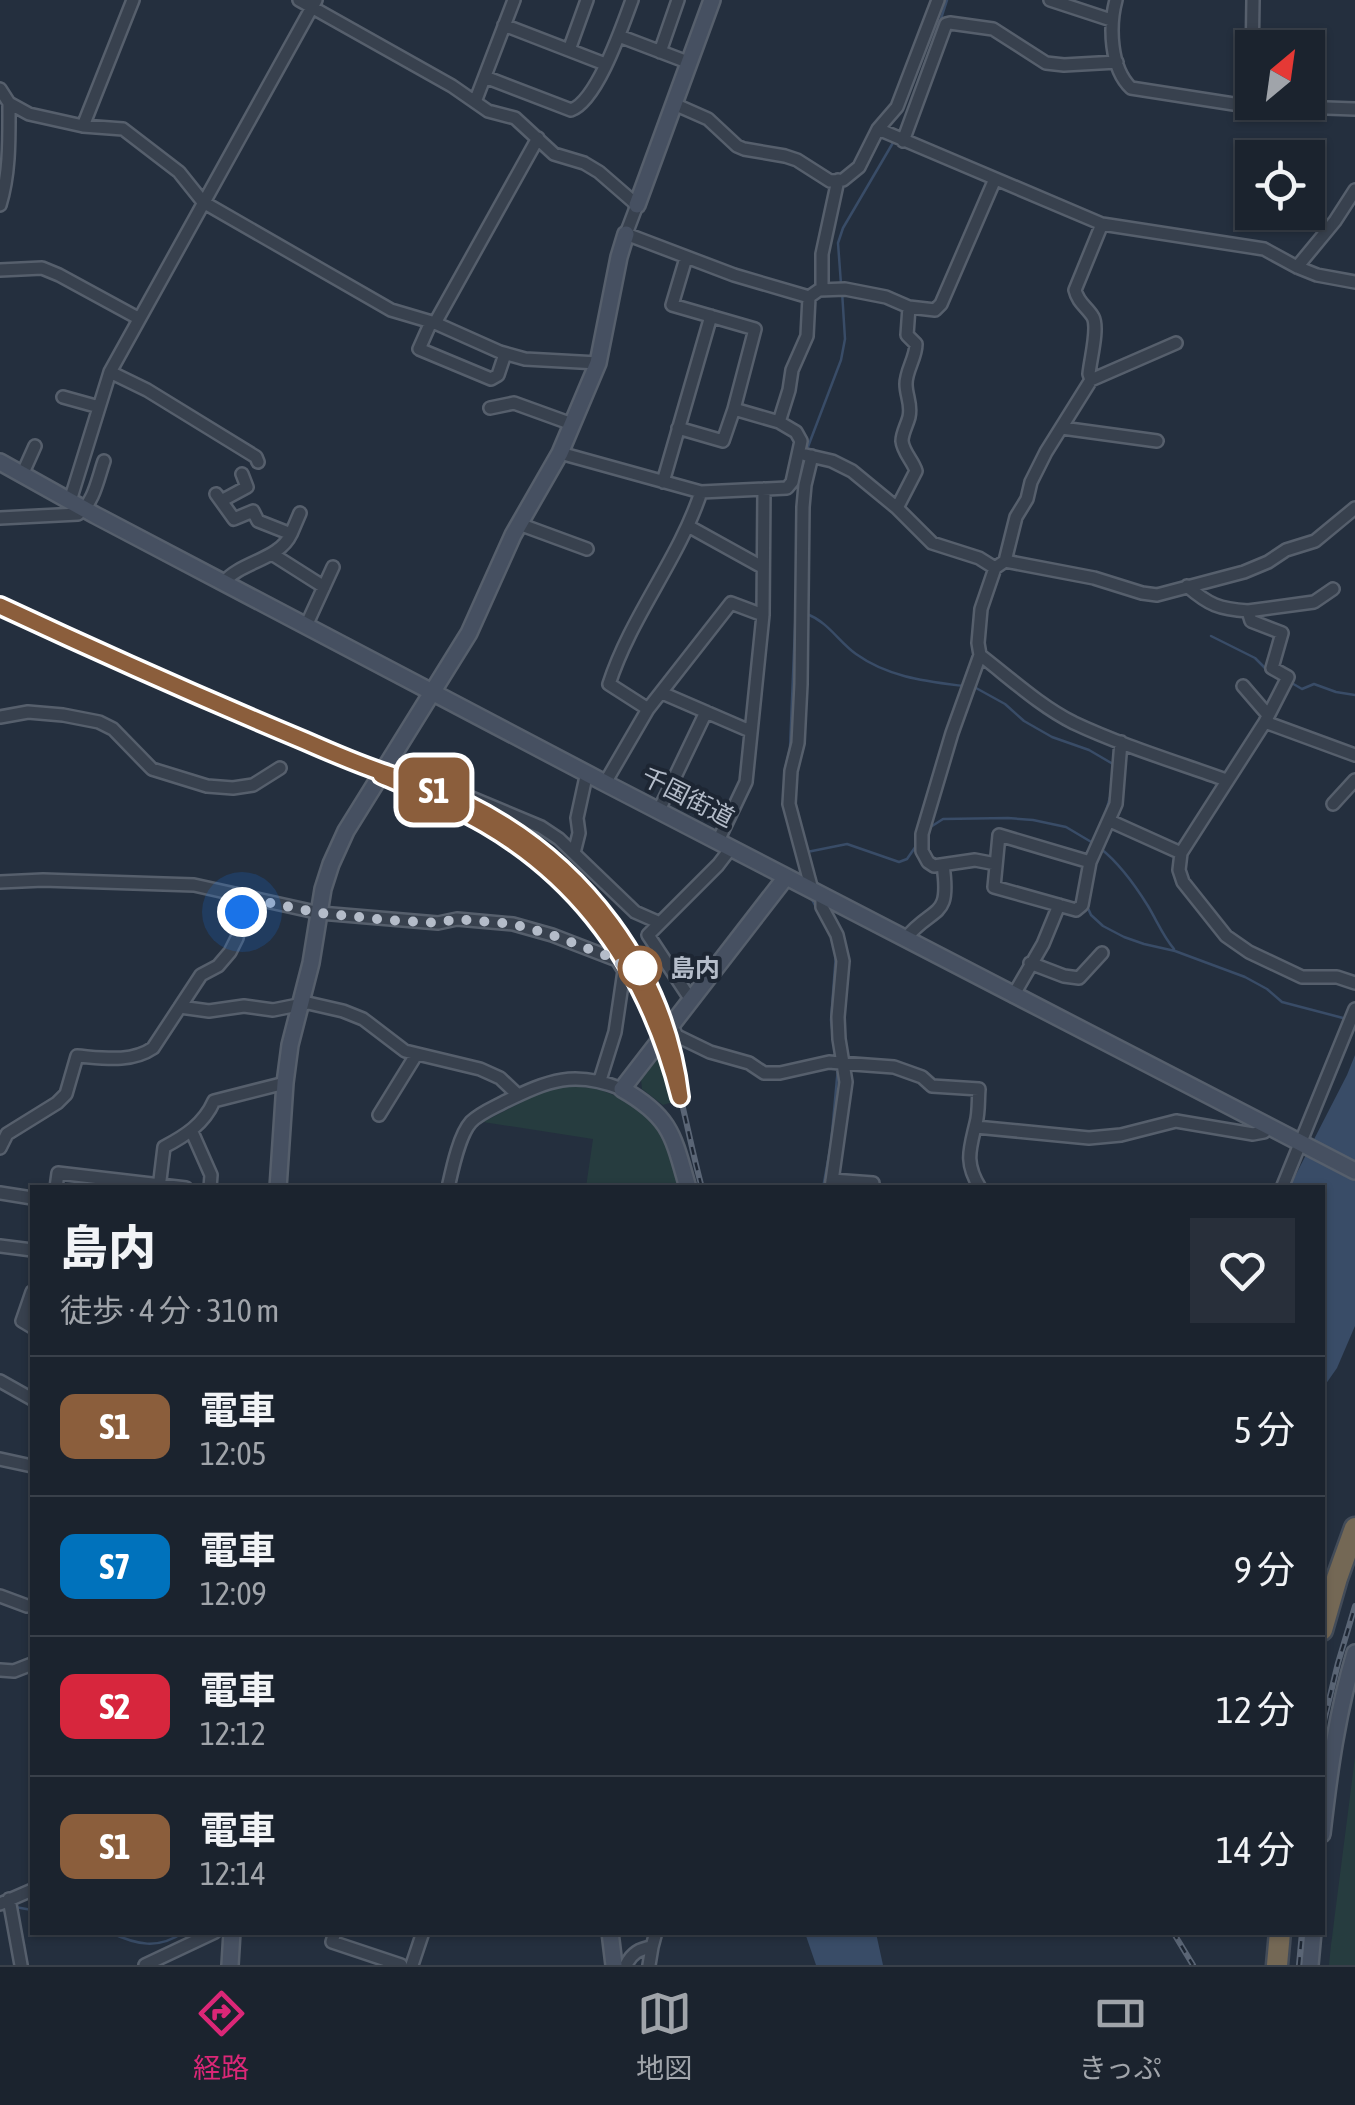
<!DOCTYPE html>
<html lang="ja">
<head>
<meta charset="utf-8">
<style>
  :root { --surface:#1b232e; --page:#282f3a; --text:#f1f3f6; --muted:#a0a4aa; --line:#39404a; --accent:#db2777 }
  body { margin:0; font-family:"Asap Condensed","Noto Sans JP",sans-serif; background:var(--page); color:var(--text); height:100vh; display:flex; flex-direction:column; font-size:38px; white-space:nowrap }
  * { box-sizing:border-box; margin:0 }
  p { font-size:32px; color:var(--muted) }
  .icon { flex:none; width:55px; height:55px; fill:none; stroke:currentColor; stroke-width:2; stroke-linecap:round; stroke-linejoin:round }
  .map { position:relative; flex:1; overflow:hidden }
  .details { position:absolute; left:30px; top:1185px; width:1295px; height:750px; display:flex; flex-direction:column; background:var(--surface); border-radius:0px; box-shadow:0 2px 8px #0004,0 0 0 2px var(--line) }
  .details>* { flex:none }
  .badge { padding:0 20px; border-radius:15px; font-size:35px; line-height:65px }
  .needle { width:65px; rotate:29deg }
  .tools { position:absolute; left:1235px; top:30px; display:grid; gap:20px }
  .tools a { display:grid; place-items:center; width:90px; height:90px; border-radius:0px; background:var(--surface); box-shadow:0 2px 8px #0004,0 0 0 2px var(--line); font-size:50px }
  .you { position:absolute; width:50px; height:50px; margin:-25px; border:8px solid #fff; border-radius:50%; background:#1a73e8; box-shadow:0 0 0 15px #1a73e833 }
  .map>.badge { position:absolute; translate:-50% -50%; box-shadow:0 0 0 5px #fff }
  .round { display:grid; place-items:center; flex:none; width:105px; height:105px; border-radius:0px; background:var(--page) }
  .overview { display:flex; align-items:center; justify-content:space-between; height:170px; padding:0 30px }
  h1 { font-size:48px; font-weight:800; line-height:75px }
  ul { padding:0; list-style:none }
  li { display:flex; align-items:center; gap:30px; height:140px; padding:0 30px; border-top:2px solid var(--line) }
  li div { flex:1 }
  li b { display:block; font-size:38px }
  li em { font-style:normal }
  li .badge { min-width:110px; font-weight:700; text-align:center }
  .dock { display:flex; justify-content:space-around; align-items:center; height:140px; border-top:2px solid var(--line); background:var(--surface); font-size:28px; color:var(--muted) }
  .dock a { display:grid; justify-items:center; gap:5px }
  .dock .selected { color:var(--accent) }
  .map>svg:first-child { display:block }
  .green { fill:#263c3f }
  .water { fill:#394c67 }
  .lines { fill:none; stroke-linecap:round; stroke-linejoin:round }
  .stream { stroke:#394c67; stroke-width:2.5 }
  .street-casing { stroke:#565f6c; stroke-width:16 }
  .secondary-casing { stroke:#565f6c; stroke-width:20 }
  .highway-casing { stroke:#434c59; stroke-width:25 }
  .street { stroke:#38414e; stroke-width:11 }
  .secondary { stroke:#465061; stroke-width:15 }
  .highway { stroke:#746855; stroke-width:20 }
  .rail-casing { stroke:#5a6575; stroke-width:6 }
  .rail { stroke:#1d2633; stroke-width:2.5; stroke-dasharray:8; stroke-linecap:butt }
  .line-casing { stroke:#fff; stroke-width:22 }
  .line { stroke:#8b5e3c; stroke-width:15 }
  .walk { stroke:#b4bcc9; stroke-width:10; stroke-dasharray:0 18 }
  .stop-dot { fill:#fff; stroke:#8b5e3c; stroke-width:5 }
  .labels { text-anchor:middle; stroke-width:8; stroke-linejoin:round; paint-order:stroke }
  .street-label { font-size:25px; fill:#b4bcc9; stroke:#1d2633 }
  .stop-label { font-size:25px; font-weight:bold; fill:#b4bcc9; stroke:#1d2633; text-anchor:start }
</style>
</head>
<body>
<div class="map">
<svg width="1355" height="1965" viewBox="0 0 1355 1965">
  <rect width="100%" height="100%" fill="#242f3e"/>
  <!-- green -->
  <path class="green" d="M 662,1052 L 676,1101 L 663,1105 L 642,1089 L 641,1079 Z
    M 568,1086 C 578,1087 590,1087 600,1090 C 619,1096 648,1110 659,1128 C 670,1145 674,1168 679,1187 L 586,1187 L 593,1139 L 483,1122 L 546,1090 Z
    M 1355,1757 L 1355,1965 L 1329,1965 L 1331,1945 Z"/>
  <!-- water -->
  <path class="water" d="M 1355,1055 L 1355,1326 L 1337,1368 L 1323,1388 L 1322,1188 L 1289,1188 L 1347,1075 Z
    M 805,1933 L 876,1933 L 883,1965 L 816,1965 Z"/>
  <g class="lines">
    <!-- stream -->
    <path class="stream" d="M 932,46 L 947,0
      M 841,284 L 838,243 L 843,228 L 894,141
      M 806,452 L 841,360 L 845,339 L 842,291
      M 798,501 L 804,459
      M 807,614 C 828,622 839,642 856,654 C 888,677 925,681 963,686
      M 1211,636 L 1255,658 L 1265,668
      M 1290,682 L 1302,689 L 1314,684 L 1336,692 L 1355,695
      M 976,688 L 1005,704 L 1024,721 L 1052,737 L 1089,750 L 1113,764 L 1114,767
      M 784,800 L 785,769 L 790,748 L 797,579
      M 784,808 L 802,873
      M 1105,815 L 1112,790
      M 929,828 L 943,819 L 1008,818 L 1033,820 L 1066,827 L 1093,843
      M 1100,848 C 1119,863 1135,885 1148,906 C 1157,921 1163,936 1174,949
      M 807,852 L 847,844 L 899,862 L 907,859 L 916,846
      M 809,894 L 817,909
      M 1087,906 L 1091,915 L 1103,926 L 1124,937 L 1144,944 L 1175,951 L 1245,977 L 1267,989 L 1282,1002 L 1343,1018
      M 836,953 L 831,1020 L 836,1059
      M 823,1188 L 831,1144 L 838,1067
      M 15,1907 L 32,1910
      M 109,1932 C 137,1945 158,1950 184,1932"/>
    <!-- street casing -->
    <g class="street-casing">
      <path id="street" d="M 299,0 L 452,86 L 488,111 L 515,118 L 554,154 L 584,163 L 599,172 L 637,205 L 626,234 L 734,275 L 809,297 L 819,290 L 845,289 L 886,297 L 909,307 L 935,310 L 941,304 L 995,179
        M 1050,0 L 1111,20
        M 1116,0 C 1109,26 1110,68 1131,88 L 1240,105 L 1355,109
        M 504,25 L 605,64
        M 619,36 L 690,63
        M 569,50 L 587,0
        M 660,52 L 678,0
        M 1252,65 L 1253,0
        M 485,77 L 571,110 C 597,101 622,27 632,0
        M 0,89 L 9,103 L 29,114 L 83,126 L 123,129 L 179,172 L 203,202 L 391,310 L 435,323 L 500,352 L 525,359 L 598,363
        M 475,102 L 514,0
        M 674,104 L 708,119 L 737,146 L 744,149 L 785,156 L 797,160 L 830,181 L 843,180 L 859,167 L 878,129 L 897,107 L 938,0
        M 83,126 L 133,0
        M 878,129 L 1102,224 L 1264,249 L 1297,267 L 1317,275 L 1355,282
        M 903,141 L 946,24 L 950,23 L 993,29 L 1046,63 L 1064,65 L 1117,62
        M 0,205 C 10,173 9,137 9,103
        M 1102,224 L 1075,290 C 1078,303 1087,307 1093,317 C 1099,328 1090,361 1089,374 L 1091,380 L 1046,452 L 1031,482 L 1027,499 L 1016,517 L 1005,561 L 995,568 L 981,609 L 978,643 L 980,655 C 1010,678 1040,706 1074,723 C 1123,746 1176,762 1226,780
        M 686,258 L 672,305 L 755,329 L 734,409 L 779,422
        M 1297,267 L 1335,221 L 1355,190
        M 0,270 L 42,268 L 59,275 L 138,318
        M 822,290 L 822,254 L 838,180
        M 431,322 L 419,349 L 491,379 L 498,375 L 505,354
        M 435,323 L 538,138
        M 110,372 L 147,390 L 256,457 L 258,462
        M 1091,380 L 1176,343
        M 63,397 L 99,407
        M 490,408 L 514,403 L 572,424
        M 678,428 L 723,441 L 734,409
        M 1062,428 L 1157,441
        M 560,453 L 701,492 L 787,488 L 792,482 L 801,441 L 796,432 L 779,422 L 789,390 L 792,370 L 807,336 L 809,297
        M 806,455 L 832,461 L 852,471 L 897,508 L 932,543 L 979,558 L 995,568
        M 812,456 L 805,485 L 803,507 L 801,684 L 798,743 L 791,771 L 789,804 L 812,890
        M 22,475 L 35,446
        M 663,482 L 711,316
        M 216,494 L 234,519 L 253,511 L 258,521 L 291,534 C 279,560 242,561 224,582
        M 70,501 L 110,372 L 316,0
        M 221,501 L 247,487 L 242,474
        M 897,508 L 916,471 C 913,461 903,452 902,441 C 902,433 907,425 909,417 C 912,404 906,396 906,384 C 906,370 916,358 916,344 L 907,335 L 909,307
        M 0,518 L 78,514 C 94,503 98,478 104,461
        M 519,524 L 587,549
        M 688,526 L 762,567
        M 291,534 L 300,513
        M 272,554 L 324,587
        M 1005,561 L 1094,578 L 1142,593 L 1157,595 L 1244,572 L 1268,562 L 1286,550 L 1315,541 L 1355,508
        M 1187,586 C 1209,605 1219,609 1248,611 L 1251,621 L 1282,633 L 1272,668 L 1288,677 L 1265,722 L 1181,853 L 1179,870 L 1183,882 L 1226,936 L 1249,952 L 1302,977 L 1337,977 L 1355,983
        M 1248,611 L 1314,602 L 1333,589
        M 306,626 L 333,567
        M 980,655 L 952,733 L 922,834 L 922,851 L 928,862 L 934,866 L 975,860 L 996,864
        M 1243,686 L 1268,715
        M 662,693 L 750,731
        M 648,709 L 609,684 C 631,616 679,559 701,492
        M 0,717 L 28,712 L 63,715 L 99,722 L 113,729 L 152,769 L 207,786 L 233,788 L 253,785 L 280,768
        M 1265,722 L 1355,755
        M 388,763 L 541,827 L 559,839 L 635,912 L 660,923
        M 605,783 L 648,709 L 731,603 L 763,615
        M 1333,804 L 1355,780
        M 659,810 L 706,712
        M 1110,821 L 1181,853
        M 718,841 L 746,782 L 763,615 L 764,489
        M 574,853 L 579,833 L 577,818 L 587,772
        M 1090,862 L 999,835 L 994,887 L 1076,910 L 1082,905 L 1090,862 L 1116,804 L 1121,742
        M 0,882 L 43,880 L 194,885 L 320,913 L 438,923 L 457,919 L 513,924 L 552,935 L 617,960 L 624,971 L 615,1032 L 600,1080
        M 822,895 L 822,907 L 837,935 L 843,961 L 838,1017 L 839,1039 L 846,1082 L 831,1188
        M 905,939 C 934,904 951,921 943,865
        M 1030,963 L 1064,976 L 1079,978 L 1102,953
        M 1013,996 L 1043,944 L 1059,905
        M 691,1000 L 648,935 L 718,865 L 731,848
        M 180,1007 L 209,1011 L 244,1006 L 273,1010 L 308,1003 L 343,1011 L 363,1019 L 405,1051 L 480,1069 L 500,1078 L 518,1095
        M 671,1025 L 677,1036 L 710,1052 L 749,1063 L 764,1073 L 780,1073 L 829,1062 L 840,1063 L 894,1067 L 922,1077 L 932,1086 L 979,1089 C 978,1100 979,1113 976,1123 C 970,1149 964,1162 980,1188
        M 379,1115 L 416,1055
        M 976,1127 L 1089,1138 L 1121,1135 L 1176,1121 L 1253,1134 L 1264,1132 L 1269,1128
        M 192,1132 L 211,1175 L 210,1188
        M 0,1148 L 7,1134 L 57,1103 L 66,1094 L 77,1056 C 103,1058 131,1063 153,1048 L 201,975 L 218,966 L 230,952 L 237,938 L 242,913 L 250,899
        M 832,1180 L 873,1183 L 873,1188
        M 56,1188 L 58,1173 L 186,1188
        M 159,1188 L 164,1147 C 185,1136 204,1124 214,1101 L 285,1083
        M 448,1188 C 452,1170 459,1135 471,1122 C 480,1113 493,1108 504,1102 C 549,1080 574,1070 622,1089
        M 1282,1188 L 1355,1009
        M 0,1193 L 32,1198
        M 0,1246 L 32,1250
        M 32,1292 L 22,1321 L 32,1327
        M 0,1381 L 32,1399
        M 0,1459 L 32,1466
        M 0,1596 L 27,1606
        M 0,1670 L 14,1671 L 32,1664
        M 9,1899 L 21,1965
        M 0,1904 L 32,1890
        M 335,1932 L 332,1942 L 401,1965
        M 145,1965 L 215,1932
        M 412,1965 L 423,1932
        M 626,1965 C 632,1953 639,1949 652,1947 L 656,1932
        M 649,1965 L 652,1947"/>
    </g>
    <!-- secondary casing -->
    <g class="secondary-casing">
      <path id="secondary" d="M 637,205 L 712,0
        M 0,462 L 95,515 L 605,783 L 1355,1171
        M 278,1188 L 285,1083 L 290,1045 L 311,963 L 323,889 L 331,864 L 346,831 L 469,633 L 513,535 L 560,453 L 598,363 L 619,257 L 626,234
        M 688,1188 C 673,1135 671,1117 622,1089 L 786,877
        M 1322,1834 C 1329,1772 1337,1713 1355,1653
        M 610,1932 L 614,1965
        M 230,1965 L 232,1932
        M 1310,1965 L 1313,1932"/>
    </g>
    <!-- highway casing -->
    <g class="highway-casing">
      <path id="highway" d="M 1322,1630 L 1337,1578 L 1355,1528
        M 1277,1965 L 1280,1932"/>
    </g>
    <!-- street -->
    <use href="#street" class="street"/>
    <!-- secondary -->
    <use href="#secondary" class="secondary"/>
    <!-- highway -->
    <use href="#highway" class="highway"/>
    <!-- rail casing -->
    <g class="rail-casing">
      <path id="rail" d="M 0,606 L 107,655 L 443,802 C 557,859 636,944 673,1068 C 684,1107 691,1148 702,1188
        M 1322,1729 L 1338,1663 L 1355,1606
        M 1173,1932 L 1193,1965
        M 1299,1965 L 1302,1932"/>
    </g>
    <!-- rail -->
    <use href="#rail" class="rail"/>
  </g>
  <g class="lines">
    <!-- line casing -->
    <g class="line-casing">
      <path id="line" d="M 0,606 C 101,653 202,698 305,741 C 330,752 355,763 382,772 C 411,782 440,790 467,804 C 582,861 665,969 680,1097 C 651,982 590,885 485,824 C 452,805 416,790 381,775"/>
    </g>
    <!-- line -->
    <use href="#line" class="line"/>
    <!-- walk -->
    <path class="walk" d="M 242,912 L 250,899 L 320,913 L 387,920 L 438,923 L 456,919 L 513,924 L 552,935 L 618,960 L 624,971 L 640,968"/>
  </g>
  <!-- markers -->
  <circle class="stop-dot" cx="640" cy="968" r="20"/>
  <g class="labels">
    <!-- street labels -->
    <g class="street-label">
      <text transform="translate(688 797) rotate(27)" y="9">千国街道</text>
    </g>
    <!-- stop labels -->
    <g class="stop-label">
      <text x="670" y="977">島内</text>
    </g>
  </g>
</svg>
<div class="tools">
<a><svg class="needle" viewBox="-14 -14 28 28"><path d="M0-13l5 13h-10z" fill="#e53935"/><path d="M0 13l5-13h-10z" fill="#a0a4aa"/></svg></a>
<a><svg class="icon" aria-label="locate" viewBox="0 0 24 24"><circle cx="12" cy="12" r="6"/><path d="M12 2v4M12 18v4M2 12h4M18 12h4"/></svg></a>
</div>
<div class="you" style="left:242px;top:912px"></div>
<b class="badge" style="left:434px;top:790px;background:#8b5e3c;color:#fff">S1</b>
<section class="details">
<div class="overview"><div><h1>島内</h1><p>徒歩 · 4 分 · 310 m</p></div><a class="round"><svg class="icon" aria-label="heart" viewBox="0 0 24 24"><path d="M12 20l-8-8c-3-5 5-10 8-4 3-6 11-1 8 4z"/></svg></a></div>
<ul>
<li><span class="badge" style="background:#8b5e3c;color:#fff">S1</span><div><b>電車</b><p>12:05</p></div><em>5 分</em></li>
<li><span class="badge" style="background:#0072bc;color:#fff">S7</span><div><b>電車</b><p>12:09</p></div><em>9 分</em></li>
<li><span class="badge" style="background:#d7263d;color:#fff">S2</span><div><b>電車</b><p>12:12</p></div><em>12 分</em></li>
<li><span class="badge" style="background:#8b5e3c;color:#fff">S1</span><div><b>電車</b><p>12:14</p></div><em>14 分</em></li>
</ul>
</section>
</div>
<nav class="dock">
<a class="selected"><svg class="icon" aria-label="directions" viewBox="0 0 24 24"><path d="M12 3l9 9-9 9-9-9zM9 14v-3h6M13 9l2 2-2 2"/></svg>経路</a>
<a><svg class="icon" aria-label="map" viewBox="0 0 24 24"><path d="M3 6l6-2 6 2 6-2v14l-6 2-6-2-6 2zM9 4v14M15 6v14"/></svg>地図</a>
<a><svg class="icon" aria-label="tickets" viewBox="0 0 24 24"><path d="M3 7h18v10H3zM15 7v10"/></svg>きっぷ</a>
</nav>
</body>
</html>
